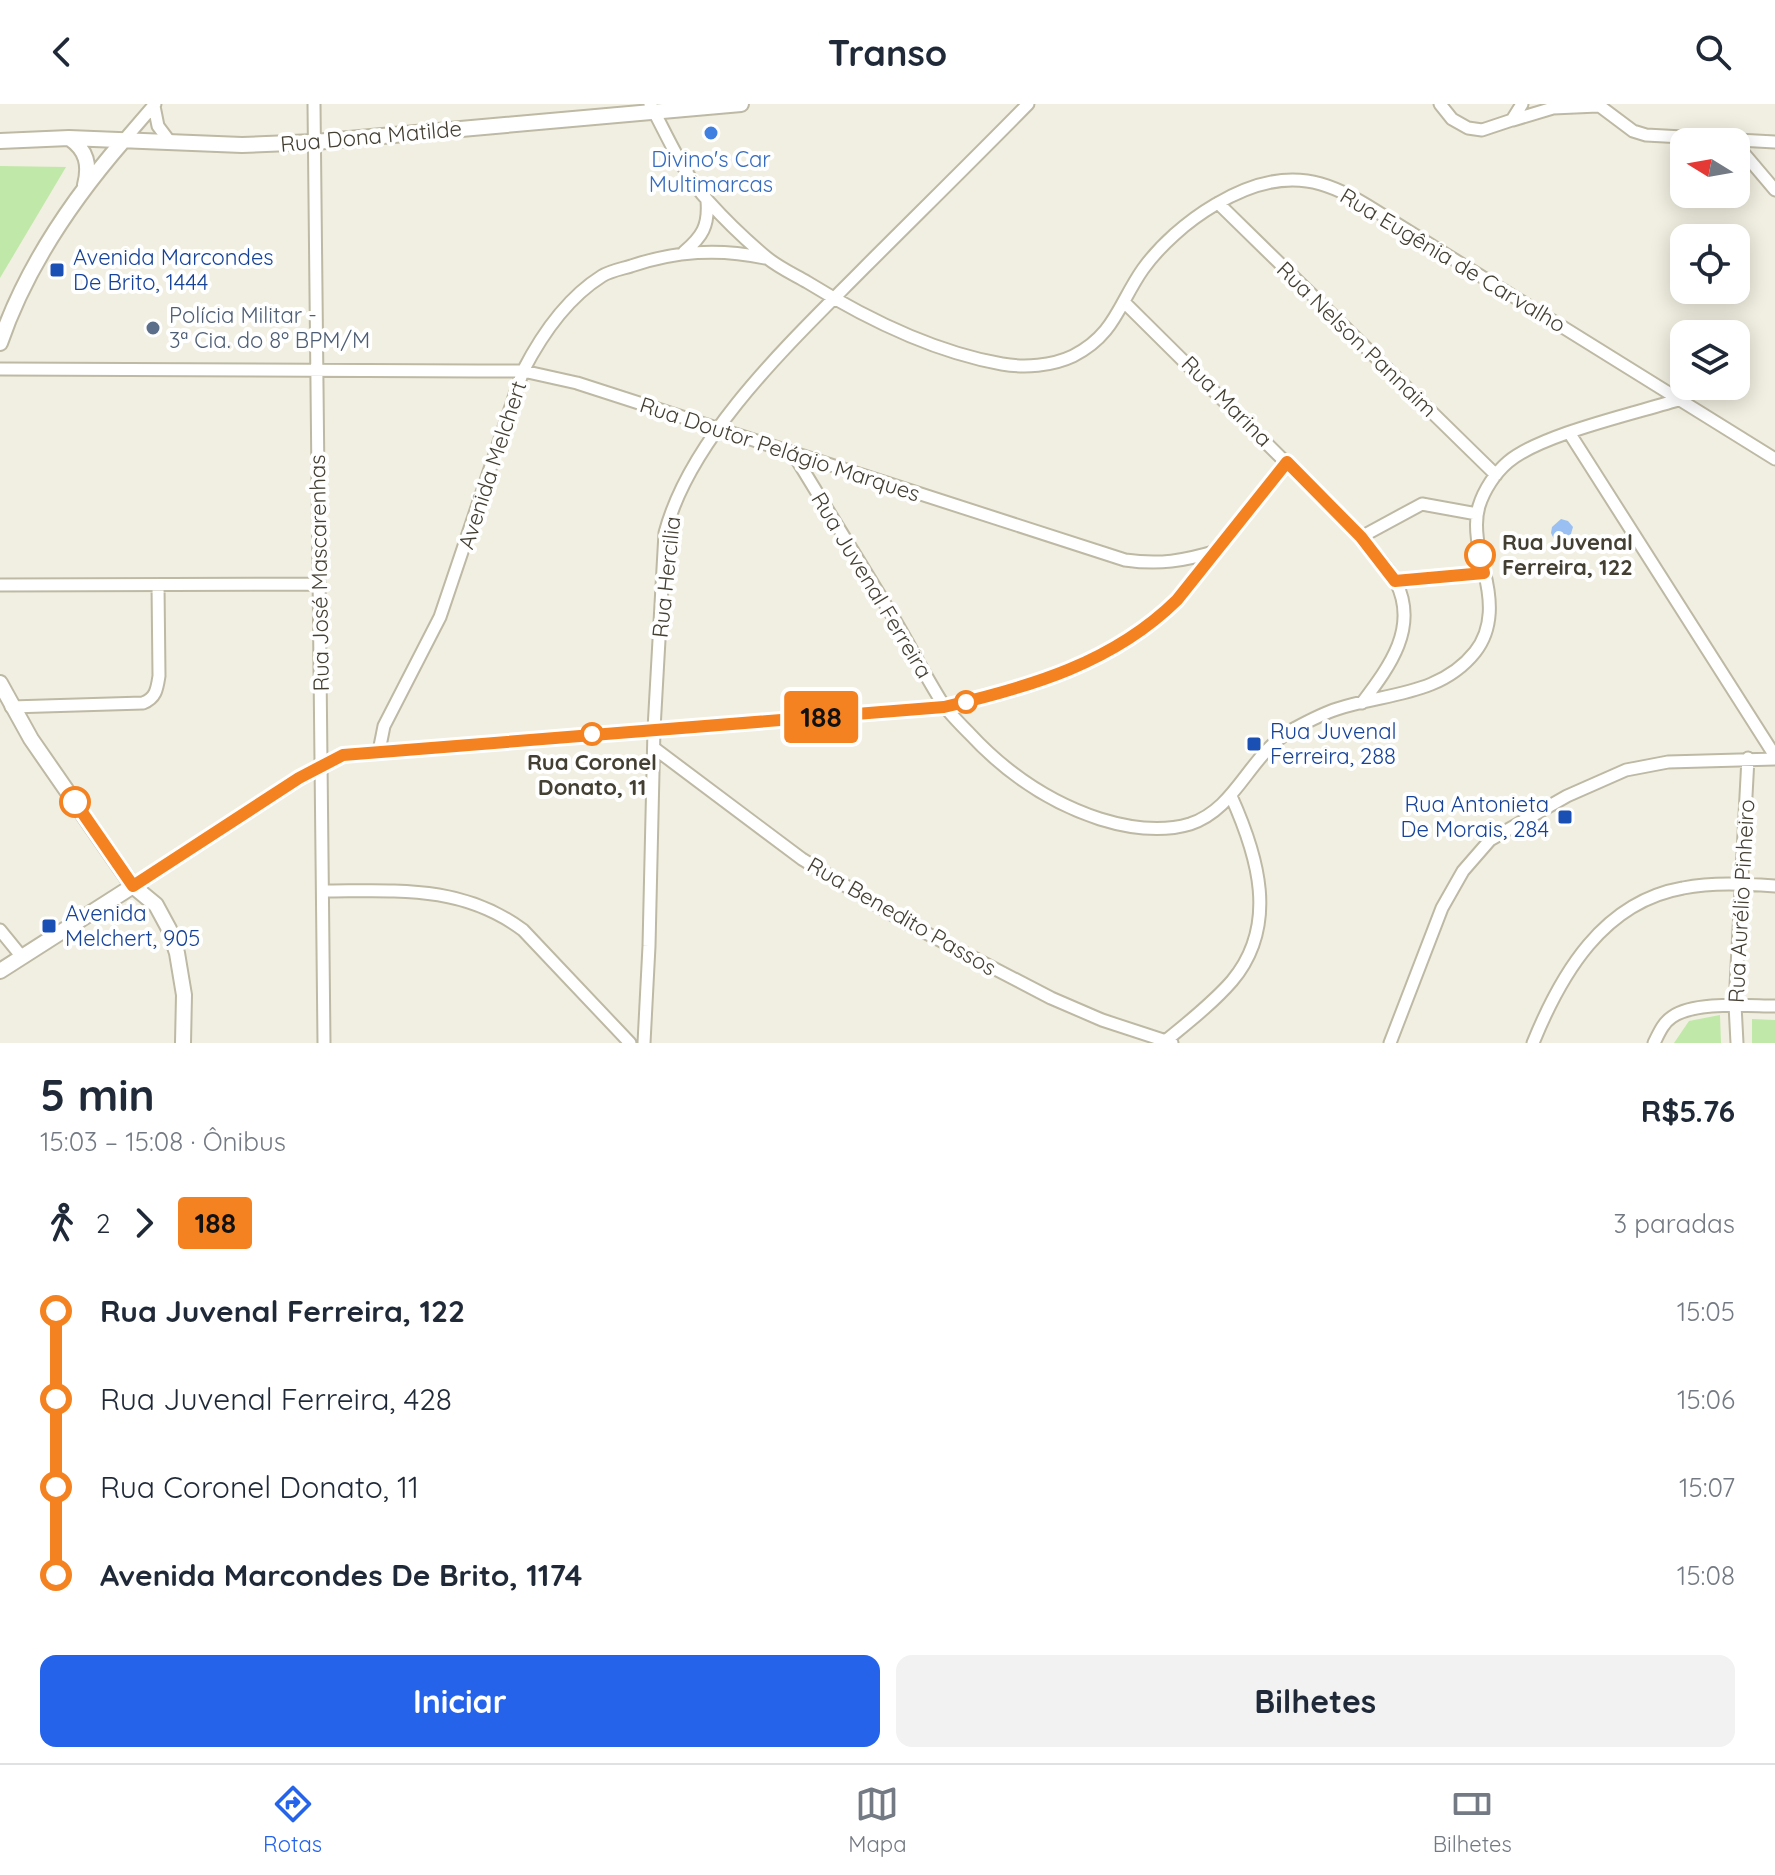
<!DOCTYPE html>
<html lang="pt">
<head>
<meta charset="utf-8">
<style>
  :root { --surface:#fff; --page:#f2f2f3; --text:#1f2937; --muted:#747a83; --line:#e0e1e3; --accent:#2563eb }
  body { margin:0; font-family:Quicksand,sans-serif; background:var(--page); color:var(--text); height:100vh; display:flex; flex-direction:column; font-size:30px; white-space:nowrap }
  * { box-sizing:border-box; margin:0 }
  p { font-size:26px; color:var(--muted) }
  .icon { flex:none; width:44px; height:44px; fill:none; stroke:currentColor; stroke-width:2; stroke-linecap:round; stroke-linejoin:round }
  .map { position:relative; height:939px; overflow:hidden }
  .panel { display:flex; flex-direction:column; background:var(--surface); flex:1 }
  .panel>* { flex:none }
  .badge { padding:0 16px; border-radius:6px; font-size:28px; line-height:52px }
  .needle { width:52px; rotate:281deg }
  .controls { position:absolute; left:1670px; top:24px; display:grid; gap:16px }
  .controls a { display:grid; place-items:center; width:80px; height:80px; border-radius:16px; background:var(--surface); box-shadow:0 4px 20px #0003; font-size:40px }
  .map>.badge { position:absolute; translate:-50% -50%; box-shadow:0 0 0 4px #fff }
  .legs { display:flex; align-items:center; gap:12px; height:88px; padding:0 40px; font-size:26px }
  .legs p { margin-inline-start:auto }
  .overview { display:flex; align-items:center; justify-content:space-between; height:136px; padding:0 40px }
  h1 { font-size:44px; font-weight:800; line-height:60px }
  .button { display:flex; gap:16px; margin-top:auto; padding:16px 40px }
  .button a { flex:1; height:92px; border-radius:16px; background:var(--accent); color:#fff; font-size:32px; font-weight:800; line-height:92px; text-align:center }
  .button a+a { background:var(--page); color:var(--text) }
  ul { padding:0 40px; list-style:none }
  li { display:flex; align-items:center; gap:28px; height:88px; font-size:30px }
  li i { display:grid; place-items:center; width:12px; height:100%; margin:0 10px; background:currentColor }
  li i::after { content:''; width:20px; height:20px; margin:-10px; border:6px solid; border-radius:50%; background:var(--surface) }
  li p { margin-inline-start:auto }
  li:first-child i { background:linear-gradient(#0000 50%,currentColor 0) }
  li:last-child i { background:linear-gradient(currentColor 50%,#0000 0) }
  header { display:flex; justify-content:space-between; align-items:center; height:104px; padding:0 40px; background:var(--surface); font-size:36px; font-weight:800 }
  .menu { display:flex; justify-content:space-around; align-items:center; height:112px; border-top:2px solid var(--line); background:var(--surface); font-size:22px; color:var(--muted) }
  .menu a { display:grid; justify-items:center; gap:4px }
  .menu .on { color:var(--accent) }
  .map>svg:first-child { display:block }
  .green { fill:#c0e8a8 }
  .water { fill:#9abff2 }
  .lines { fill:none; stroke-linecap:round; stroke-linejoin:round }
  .minor-casing { stroke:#bdb9a4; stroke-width:15 }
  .tertiary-casing { stroke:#bdb9a4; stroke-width:18 }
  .minor { stroke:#fff; stroke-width:11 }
  .tertiary { stroke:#fff; stroke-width:14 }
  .line-1-casing { stroke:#fff; stroke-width:18 }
  .line-1 { stroke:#f58220; stroke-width:12 }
  .shop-dot { fill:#3f7fe0; stroke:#fff; stroke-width:3 }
  .transit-dot { fill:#1a4fb4; stroke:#fff; stroke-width:3 }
  .service-dot { fill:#5c6f8a; stroke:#fff; stroke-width:3 }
  .stop-1-dot { fill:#fff; stroke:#f58220; stroke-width:4 }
  .labels { text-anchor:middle; stroke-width:8; stroke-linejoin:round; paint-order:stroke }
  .street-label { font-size:22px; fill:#433f32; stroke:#fff }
  .shop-label { font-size:22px; fill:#366cbe; stroke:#fff }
  .transit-label { font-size:22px; fill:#164399; stroke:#fff; text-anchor:start }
  .service-label { font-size:22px; fill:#4e5e75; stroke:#fff; text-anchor:start }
  .stop-label { font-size:22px; font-weight:bold; fill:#433f32; stroke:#fff; text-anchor:start }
</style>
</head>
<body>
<header><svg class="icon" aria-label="back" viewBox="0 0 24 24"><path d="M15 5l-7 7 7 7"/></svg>Transo<svg class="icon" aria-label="search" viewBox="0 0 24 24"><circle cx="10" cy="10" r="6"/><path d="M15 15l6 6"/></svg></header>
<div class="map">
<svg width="1775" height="939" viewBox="0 0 1775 939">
  <rect width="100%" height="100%" fill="#f1efe1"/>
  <!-- green -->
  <path class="green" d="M 0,62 L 66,63 L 0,174 Z
    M 1720,911 L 1721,939 L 1674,939 L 1689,917 Z
    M 1752,915 L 1775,916 L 1775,939 L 1752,939 Z"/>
  <!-- water -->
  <path class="water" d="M 1561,415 L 1568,417 L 1573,423 L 1570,433 L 1561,438 L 1555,437 L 1551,429 L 1552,423 Z"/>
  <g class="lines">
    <!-- minor casing -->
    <g class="minor-casing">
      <path id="minor" d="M 314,0 L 324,939
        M 650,0 C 668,33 683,70 709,98 C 726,117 746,136 766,153 C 778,163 793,170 807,178 C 865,214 934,248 1002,260 C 1024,264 1052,262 1073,252 C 1115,231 1119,199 1143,165 C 1176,119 1249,68 1307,77 C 1329,80 1350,91 1368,102 L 1775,355
        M 1440,0 L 1452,15 L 1468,24 L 1482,26 L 1512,16 L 1522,0
        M 1597,0 L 1633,27 L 1646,31 L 1775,38
        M 154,2 L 158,22 L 170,38
        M 1513,16 L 1553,4 L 1598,2
        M 124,36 L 155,0
        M 1736,40 L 1775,86
        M 1218,99 L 1496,371
        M 684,148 C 702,133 709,122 707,97
        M 1125,199 L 1361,433 C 1372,447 1388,462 1396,478 C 1419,524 1389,563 1362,599
        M 0,265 L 478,267 L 523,267 L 577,279 L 1125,456 C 1160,461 1183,457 1217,447
        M 1570,330 L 1775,652
        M 794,351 C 826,403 858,456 890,508 C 908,538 924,570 943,600 C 950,610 960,620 969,629 C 1006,669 1048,698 1100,715 C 1129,724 1160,729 1190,720 C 1236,705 1248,653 1290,627 C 1305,619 1321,610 1337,605 C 1385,589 1440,592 1475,548 C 1494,524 1491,494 1484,467 C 1479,447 1473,422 1479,402 C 1484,386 1495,369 1508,358 C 1541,330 1637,309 1681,295
        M 1361,433 L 1422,400 L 1477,410
        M 1395,477 L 1484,469
        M 0,481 L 319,480
        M 11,603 L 143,599 C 156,594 157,585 159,572 L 158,481
        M 654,644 L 802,755 L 903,817 L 1051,894 L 1102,916 L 1172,939
        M 379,647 L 384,622 L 440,513 L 523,267 C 541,232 567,194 602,172 C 610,167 621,165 631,162 C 676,147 718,144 765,154
        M 133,782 L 299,674 L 343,651 L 944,603 C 1030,583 1113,559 1177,496 L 1287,358
        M 323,787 C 395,787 461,780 523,826 L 630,939
        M 0,826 L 22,853
        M 644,939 L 649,842 L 654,625 L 665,429 C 691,330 794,235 864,164 C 919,109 974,55 1028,0
        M 1163,939 C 1186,920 1212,900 1232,877 C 1279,821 1258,752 1231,692
        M 1390,939 L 1442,804 L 1463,767 L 1490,736 L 1567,692 L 1626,666 L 1668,658 L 1775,655
        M 1533,939 C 1561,870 1603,798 1683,784 C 1713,778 1745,780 1775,782
        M 1654,939 C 1659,929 1663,919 1672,913 C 1695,897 1748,902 1775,902
        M 1737,939 L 1735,901 L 1748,654"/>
    </g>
    <!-- tertiary casing -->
    <g class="tertiary-casing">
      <path id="tertiary" d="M 69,34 C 87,46 90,61 85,81
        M 0,37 L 69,34 L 242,41 L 315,38 L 741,0
        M 0,239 C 26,163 71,97 124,36
        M 0,579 L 31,635 L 121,765 L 133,782 L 156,801 L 169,825 L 177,849 L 184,891 L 183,939
        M 0,867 L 133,782"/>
    </g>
    <!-- minor -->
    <use href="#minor" class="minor"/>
    <!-- tertiary -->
    <use href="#tertiary" class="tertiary"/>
  </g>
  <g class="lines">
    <!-- line-1 casing -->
    <g class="line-1-casing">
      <path id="line-1" d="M 75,698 L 133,782 L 299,674 L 343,651 L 944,603 C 1030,583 1113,559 1177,496 L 1287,358 L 1361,433 L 1395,477 L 1484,469 L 1480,451"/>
    </g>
    <!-- line-1 -->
    <use href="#line-1" class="line-1"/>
  </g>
  <!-- markers -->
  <circle class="shop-dot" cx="711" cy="29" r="8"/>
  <g class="transit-dot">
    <rect x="49" y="158" width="16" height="16" rx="4"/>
    <rect x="1246" y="632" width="16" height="16" rx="4"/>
    <rect x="1557" y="705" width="16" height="16" rx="4"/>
    <rect x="41" y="814" width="16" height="16" rx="4"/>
  </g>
  <circle class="service-dot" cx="153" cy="224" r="8"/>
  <g class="stop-1-dot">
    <circle cx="1480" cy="451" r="14"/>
    <circle cx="966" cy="598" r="10"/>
    <circle cx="592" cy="630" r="10"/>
    <circle cx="75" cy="698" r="14"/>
  </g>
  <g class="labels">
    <!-- street labels -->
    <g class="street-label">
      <text transform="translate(371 32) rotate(-5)" y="8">Rua Dona Matilde</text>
      <text transform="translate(1453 156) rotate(31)" y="8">Rua Eugênia de Carvalho</text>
      <text transform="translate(1357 235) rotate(44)" y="8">Rua Nelson Pannaim</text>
      <text transform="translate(1227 297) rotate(45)" y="8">Rua Marina</text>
      <text transform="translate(780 345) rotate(18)" y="8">Rua Doutor Pelágio Marques</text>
      <text transform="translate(492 361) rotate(-72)" y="8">Avenida Melchert</text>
      <text transform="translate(319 469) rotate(-91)" y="8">Rua José Mascarenhas</text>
      <text transform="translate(666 473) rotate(-84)" y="8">Rua Hercilia</text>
      <text transform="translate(872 481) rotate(59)" y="8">Rua Juvenal Ferreira</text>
      <text transform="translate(1741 797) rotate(-87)" y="8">Rua Aurélio Pinheiro</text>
      <text transform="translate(902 812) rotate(30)" y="8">Rua Benedito Passos</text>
    </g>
    <!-- shop labels -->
    <g class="shop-label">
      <text x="711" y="63">Divino's Car<tspan x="711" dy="25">Multimarcas</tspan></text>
    </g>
    <!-- transit labels -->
    <g class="transit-label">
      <text x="73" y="161">Avenida Marcondes<tspan x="73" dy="25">De Brito, 1444</tspan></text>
      <text x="1270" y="635">Rua Juvenal<tspan x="1270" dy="25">Ferreira, 288</tspan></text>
      <text x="1549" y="708" text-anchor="end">Rua Antonieta<tspan x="1549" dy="25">De Morais, 284</tspan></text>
      <text x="65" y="817">Avenida<tspan x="65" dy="25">Melchert, 905</tspan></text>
    </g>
    <!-- service labels -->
    <g class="service-label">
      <text x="169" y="219">Polícia Militar -<tspan x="169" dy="25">3ª Cia. do 8º BPM/M</tspan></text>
    </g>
    <!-- stop labels -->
    <g class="stop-label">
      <text x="1502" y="446">Rua Juvenal<tspan x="1502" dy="25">Ferreira, 122</tspan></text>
      <text x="592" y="666" text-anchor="middle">Rua Coronel<tspan x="592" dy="25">Donato, 11</tspan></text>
    </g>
  </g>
</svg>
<div class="controls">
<a><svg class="needle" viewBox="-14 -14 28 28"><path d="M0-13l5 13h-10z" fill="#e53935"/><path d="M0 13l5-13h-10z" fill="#747a83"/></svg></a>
<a><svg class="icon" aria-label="locate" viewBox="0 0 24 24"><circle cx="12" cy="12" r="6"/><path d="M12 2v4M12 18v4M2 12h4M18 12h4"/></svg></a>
<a><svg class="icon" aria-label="layers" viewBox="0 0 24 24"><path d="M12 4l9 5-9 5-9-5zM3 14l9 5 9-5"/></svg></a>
</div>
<b class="badge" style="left:821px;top:613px;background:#f58220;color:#111">188</b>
</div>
<section class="panel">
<div class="overview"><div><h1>5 min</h1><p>15:03 – 15:08 · Ônibus</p></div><b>R$5.76</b></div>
<div class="legs"><svg class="icon" aria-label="walk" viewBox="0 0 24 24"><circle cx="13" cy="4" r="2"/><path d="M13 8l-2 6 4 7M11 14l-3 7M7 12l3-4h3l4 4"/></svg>2<svg class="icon" aria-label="forward" viewBox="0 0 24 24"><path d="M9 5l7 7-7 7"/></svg><b class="badge" style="background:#f58220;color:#111">188</b><p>3 paradas</p></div>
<ul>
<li><i style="color:#f58220"></i><b>Rua Juvenal Ferreira, 122</b><p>15:05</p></li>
<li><i style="color:#f58220"></i><span>Rua Juvenal Ferreira, 428</span><p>15:06</p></li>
<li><i style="color:#f58220"></i><span>Rua Coronel Donato, 11</span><p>15:07</p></li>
<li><i style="color:#f58220"></i><b>Avenida Marcondes De Brito, 1174</b><p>15:08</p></li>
</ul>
<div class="button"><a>Iniciar</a><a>Bilhetes</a></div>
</section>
<nav class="menu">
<a class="on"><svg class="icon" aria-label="directions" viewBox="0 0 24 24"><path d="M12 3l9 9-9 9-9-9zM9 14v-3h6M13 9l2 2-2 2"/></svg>Rotas</a>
<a><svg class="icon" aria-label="map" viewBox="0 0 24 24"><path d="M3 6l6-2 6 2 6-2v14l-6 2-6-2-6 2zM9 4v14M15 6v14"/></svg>Mapa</a>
<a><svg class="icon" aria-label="tickets" viewBox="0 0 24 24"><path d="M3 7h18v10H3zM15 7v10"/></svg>Bilhetes</a>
</nav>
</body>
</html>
